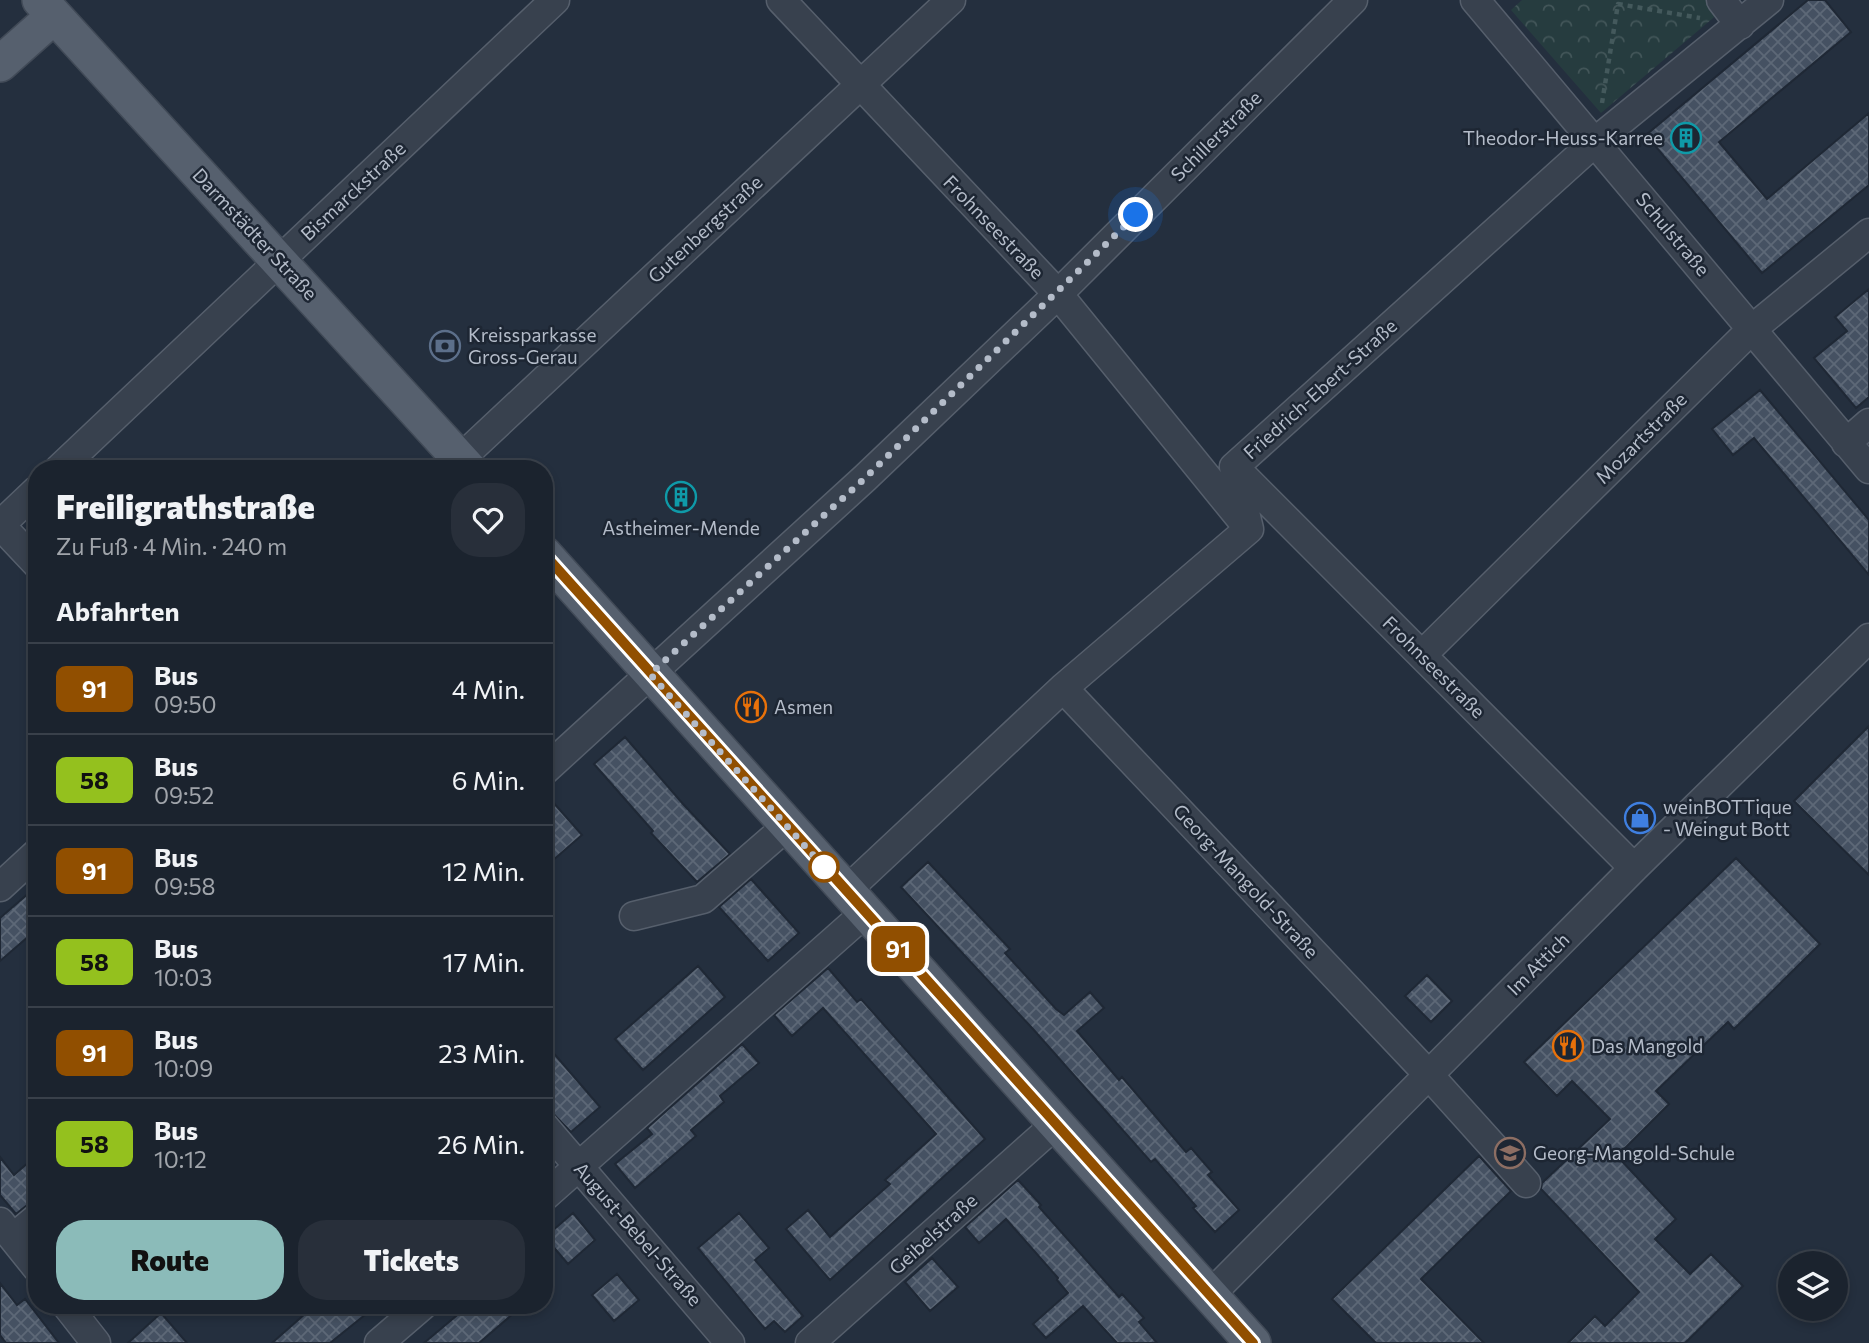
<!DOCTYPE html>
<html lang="de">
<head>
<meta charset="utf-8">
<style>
  :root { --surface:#1b232e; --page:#282f3a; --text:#f1f3f6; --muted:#a0a4aa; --line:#39404a; --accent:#8bbbb9 }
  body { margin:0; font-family:Commissioner,sans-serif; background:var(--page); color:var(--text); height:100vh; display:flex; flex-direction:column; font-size:26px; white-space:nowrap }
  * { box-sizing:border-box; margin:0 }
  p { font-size:23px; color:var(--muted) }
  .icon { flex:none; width:38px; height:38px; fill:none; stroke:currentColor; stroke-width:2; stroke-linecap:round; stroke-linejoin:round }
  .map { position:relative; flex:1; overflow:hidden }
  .side { position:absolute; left:28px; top:460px; width:525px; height:854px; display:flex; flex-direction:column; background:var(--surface); border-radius:28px; box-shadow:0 4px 10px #0003,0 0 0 2px var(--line) }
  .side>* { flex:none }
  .badge { padding:0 14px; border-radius:10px; font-size:24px; line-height:46px }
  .controls { position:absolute; left:1778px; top:1251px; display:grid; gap:14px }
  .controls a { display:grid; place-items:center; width:70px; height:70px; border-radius:50%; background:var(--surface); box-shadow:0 4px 10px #0003,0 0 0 2px var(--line); font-size:35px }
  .you { position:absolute; width:35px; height:35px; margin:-18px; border:5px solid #fff; border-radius:50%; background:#1a73e8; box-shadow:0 0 0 10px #1a73e833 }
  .map>.badge { position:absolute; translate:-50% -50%; box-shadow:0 0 0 4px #fff }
  h2 { padding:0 28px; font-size:26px; line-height:63px }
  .round { display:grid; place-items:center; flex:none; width:74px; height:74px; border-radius:28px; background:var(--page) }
  .head { display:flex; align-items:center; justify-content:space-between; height:119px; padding:0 28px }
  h1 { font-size:33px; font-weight:800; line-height:52px }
  .primary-button { display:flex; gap:14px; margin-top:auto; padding:14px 28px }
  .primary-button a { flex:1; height:80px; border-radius:28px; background:var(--accent); color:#111; font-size:28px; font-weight:800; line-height:80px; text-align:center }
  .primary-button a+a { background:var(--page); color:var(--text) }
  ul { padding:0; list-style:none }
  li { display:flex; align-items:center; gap:21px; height:91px; padding:0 28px; border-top:2px solid var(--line) }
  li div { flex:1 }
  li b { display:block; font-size:26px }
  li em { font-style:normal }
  li .badge { min-width:77px; font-weight:700; text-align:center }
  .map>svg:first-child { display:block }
  .forest { fill:url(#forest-crowns) }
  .building { fill:url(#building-cross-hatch); stroke:#1f2835; stroke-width:2 }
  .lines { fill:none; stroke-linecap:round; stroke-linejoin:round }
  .minor-casing { stroke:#565f6c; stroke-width:31 }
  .major-casing { stroke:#414a57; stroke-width:38 }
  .path { stroke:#44595c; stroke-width:4.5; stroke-dasharray:5 5; stroke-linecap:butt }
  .minor { stroke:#38414e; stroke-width:28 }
  .major { stroke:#56606e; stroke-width:35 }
  .line-casing { stroke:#fff; stroke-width:16 }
  .line { stroke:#914f00; stroke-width:10 }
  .walk { stroke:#b4bcc9; stroke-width:7; stroke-dasharray:0 12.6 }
  .stop-dot { fill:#fff; stroke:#914f00; stroke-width:3.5 }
  .labels { text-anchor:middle; stroke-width:5; stroke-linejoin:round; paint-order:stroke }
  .street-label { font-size:19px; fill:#b4bcc9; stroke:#1d2633 }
  .poi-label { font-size:19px; fill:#b4bcc9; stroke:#1d2633; text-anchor:start }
</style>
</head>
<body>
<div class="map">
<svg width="1869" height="1343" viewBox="0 0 1869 1343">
  <defs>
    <pattern id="forest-crowns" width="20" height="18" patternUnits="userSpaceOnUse" patternTransform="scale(1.75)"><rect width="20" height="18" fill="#263c3f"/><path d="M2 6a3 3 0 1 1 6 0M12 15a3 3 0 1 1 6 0" fill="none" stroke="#435659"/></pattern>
    <pattern id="building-cross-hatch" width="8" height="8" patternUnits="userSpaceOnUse" patternTransform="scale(1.75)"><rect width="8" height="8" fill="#455162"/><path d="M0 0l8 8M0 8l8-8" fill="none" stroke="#5d6877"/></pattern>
  </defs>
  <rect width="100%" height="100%" fill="#242f3e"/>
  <!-- forest -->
  <path class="forest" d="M 1522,0 L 1709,0 L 1719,13 L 1601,113 L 1511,10 Z"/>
  <!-- building -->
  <path class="building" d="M 1808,0 L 1825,0 L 1851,32 L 1719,142 L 1767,199 L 1869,113 L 1869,185 L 1762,273 L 1646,135 Z
    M 1869,289 L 1869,397 L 1856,408 L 1814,358 L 1847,331 L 1835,317 Z
    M 1760,390 L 1869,520 L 1869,575 L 1754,438 L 1733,455 L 1712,429 Z
    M 1869,726 L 1869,875 L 1794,801 Z
    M 625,737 L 683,804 L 730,854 L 697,882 L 651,833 L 653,831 L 594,764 Z
    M 544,792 L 582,835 L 544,868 Z
    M 1736,858 L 1820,944 L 1734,1029 L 1728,1022 L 1656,1091 L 1669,1104 L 1617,1156 L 1676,1219 L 1655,1239 L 1690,1274 L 1711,1254 L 1743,1286 L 1685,1343 L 1568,1343 L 1595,1316 L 1605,1326 L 1639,1292 L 1541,1189 L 1542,1183 L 1610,1119 L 1572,1081 L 1557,1096 L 1524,1062 Z
    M 928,862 L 1010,949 L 1005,953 L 1056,1009 L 1064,1015 L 1090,992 L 1104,1008 L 1077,1031 L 1119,1080 L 1122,1077 L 1186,1152 L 1191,1148 L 1212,1172 L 1208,1175 L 1239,1210 L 1215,1232 L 1193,1208 L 1196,1206 L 1155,1159 L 1151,1162 L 1033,1029 L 901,887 Z
    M 751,879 L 799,933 L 768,961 L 719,907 Z
    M 37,886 L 37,929 L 0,961 L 0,918 Z
    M 698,966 L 725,997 L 643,1070 L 615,1039 Z
    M 828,968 L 857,1002 L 861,999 L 985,1139 L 830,1280 L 786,1229 L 808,1210 L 830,1237 L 890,1184 L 885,1180 L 936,1134 L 823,1008 L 792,1036 L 774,1015 Z
    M 1427,975 L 1452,1001 L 1431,1022 L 1405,996 Z
    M 544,1042 L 600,1107 L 571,1132 L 544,1104 Z
    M 742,1044 L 759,1063 L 720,1096 L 724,1102 L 691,1130 L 696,1136 L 635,1188 L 615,1164 L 652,1134 L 647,1128 Z
    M 37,1155 L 37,1197 L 16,1214 L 0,1195 L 0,1157 L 14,1175 Z
    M 1479,1156 L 1511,1191 L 1421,1279 L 1484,1343 L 1376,1343 L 1332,1299 Z
    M 1018,1180 L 1041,1205 L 1039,1207 L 1119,1297 L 1122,1294 L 1144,1318 L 1139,1322 L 1157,1343 L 1117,1343 L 1083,1306 L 1046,1338 L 1033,1324 L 1068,1293 L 1057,1280 L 1058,1278 L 1006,1219 L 979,1243 L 965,1227 Z
    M 573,1213 L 595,1240 L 568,1264 L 545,1237 Z
    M 739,1213 L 769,1248 L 755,1260 L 803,1316 L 785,1332 L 774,1321 L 765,1329 L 698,1248 Z
    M 932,1258 L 958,1287 L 930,1311 L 905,1282 Z
    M 617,1274 L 639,1300 L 614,1321 L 592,1295 Z
    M 0,1283 L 17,1305 L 25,1299 L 59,1343 L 6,1343 L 0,1335 Z
    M 314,1306 L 376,1306 L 330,1343 L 272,1343 Z
    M 468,1306 L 522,1306 L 479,1343 L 424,1343 Z
    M 161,1313 L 187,1343 L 128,1343 Z"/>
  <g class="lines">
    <!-- minor casing -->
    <g class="minor-casing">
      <path id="minor" d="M 781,0 L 1058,294 L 1245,524
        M 1475,0 L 1869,469
        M 1721,0 L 1740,25
        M 1846,443 L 1869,423
        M 460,459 L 951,0
        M 1234,467 L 1634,868
        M 59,469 L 555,0
        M 0,525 L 37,564
        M 0,525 L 37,490
        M 1422,655 L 1752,329 L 1869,233
        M 1063,688 L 1428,1074 L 1526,1183
        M 544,771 L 865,478 L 1058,294 L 1353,0
        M 0,887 L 37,853
        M 846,891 L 1063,688 L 1249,529 L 1234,467 L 1596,141 L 1769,0
        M 634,916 L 703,899 L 787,826
        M 544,1126 L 730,1343
        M 544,1197 L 865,913
        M 0,1222 L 37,1268
        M 13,1238 L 37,1218
        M 1210,1295 L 1634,868 L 1869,638
        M 67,1306 L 96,1343
        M 379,1343 L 422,1306
        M 810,1343 L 1056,1124"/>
    </g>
    <!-- major casing -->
    <g class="major-casing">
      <path id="major" d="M 40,0 L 469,469
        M 0,64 L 54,16
        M 544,554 L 1253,1343"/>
    </g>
    <!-- path -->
    <path class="path" d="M 1602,103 L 1618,4 L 1700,18"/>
    <!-- minor -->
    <use href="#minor" class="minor"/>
    <!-- major -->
    <use href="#major" class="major"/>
  </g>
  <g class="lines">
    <!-- line casing -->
    <g class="line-casing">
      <path id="line" d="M 544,554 L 1253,1343"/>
    </g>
    <!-- line -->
    <use href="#line" class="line"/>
    <!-- walk -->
    <path class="walk" d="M 824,867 L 831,875 L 650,674 L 865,478 L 1136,215"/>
  </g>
  <!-- icons -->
  <defs>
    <g id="building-ring" transform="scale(1.575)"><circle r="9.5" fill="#1d2633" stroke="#0f9aa8" stroke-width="1.5"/><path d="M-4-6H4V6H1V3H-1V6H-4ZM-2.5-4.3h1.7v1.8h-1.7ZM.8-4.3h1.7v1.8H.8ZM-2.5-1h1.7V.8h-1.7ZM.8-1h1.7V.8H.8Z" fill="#0f9aa8"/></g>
    <g id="bank-ring" transform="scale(1.575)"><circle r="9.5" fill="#1d2633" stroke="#5c6f8a" stroke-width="1.5"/><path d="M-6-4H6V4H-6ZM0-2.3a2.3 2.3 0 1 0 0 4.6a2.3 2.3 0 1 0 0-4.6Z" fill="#5c6f8a"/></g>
    <g id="restaurant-ring" transform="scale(1.575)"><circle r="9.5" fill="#1d2633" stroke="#e8710a" stroke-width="1.5"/><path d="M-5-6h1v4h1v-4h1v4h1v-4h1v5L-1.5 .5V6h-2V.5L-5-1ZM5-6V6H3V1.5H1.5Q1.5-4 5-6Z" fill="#e8710a"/></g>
    <g id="shop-ring" transform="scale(1.575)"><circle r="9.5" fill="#1d2633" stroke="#3f7fe0" stroke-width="1.5"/><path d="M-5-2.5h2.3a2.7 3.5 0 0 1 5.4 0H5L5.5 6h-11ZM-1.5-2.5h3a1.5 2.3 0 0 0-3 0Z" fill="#3f7fe0"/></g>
    <g id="school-ring" transform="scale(1.575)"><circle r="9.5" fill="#1d2633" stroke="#8d6e63" stroke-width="1.5"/><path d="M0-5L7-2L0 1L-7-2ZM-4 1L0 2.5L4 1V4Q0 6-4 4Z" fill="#8d6e63"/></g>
  </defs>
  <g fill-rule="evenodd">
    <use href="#building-ring" x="1686" y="138"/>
    <use href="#bank-ring" x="445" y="346"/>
    <use href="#building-ring" x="681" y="497"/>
    <use href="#restaurant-ring" x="751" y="707"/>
    <use href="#shop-ring" x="1640" y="818"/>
    <use href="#restaurant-ring" x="1568" y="1046"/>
    <use href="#school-ring" x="1510" y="1153"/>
  </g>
  <!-- markers -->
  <circle class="stop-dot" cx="824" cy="867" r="14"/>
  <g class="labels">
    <!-- street labels -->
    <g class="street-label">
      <text transform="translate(1216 136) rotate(-45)" y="7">Schillerstraße</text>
      <text transform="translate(353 191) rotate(-43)" y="7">Bismarckstraße</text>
      <text transform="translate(994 227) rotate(46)" y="7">Frohnseestraße</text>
      <text transform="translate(705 229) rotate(-43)" y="7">Gutenbergstraße</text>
      <text transform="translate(255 234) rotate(47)" y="7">Darmstädter Straße</text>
      <text transform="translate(1673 234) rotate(50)" y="7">Schulstraße</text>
      <text transform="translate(1320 389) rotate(-42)" y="7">Friedrich-Ebert-Straße</text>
      <text transform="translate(1641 438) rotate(-45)" y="7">Mozartstraße</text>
      <text transform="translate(1434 667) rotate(45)" y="7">Frohnseestraße</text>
      <text transform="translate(1246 881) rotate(47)" y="7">Georg-Mangold-Straße</text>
      <text transform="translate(1538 964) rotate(-45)" y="7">Im Attich</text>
      <text transform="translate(638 1234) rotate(49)" y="7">August-Bebel-Straße</text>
      <text transform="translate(933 1234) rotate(-42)" y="7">Geibelstraße</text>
    </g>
    <!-- poi labels -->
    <g class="poi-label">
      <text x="1663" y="145" text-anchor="end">Theodor-Heuss-Karree</text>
      <text x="468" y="342">Kreissparkasse<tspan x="468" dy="22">Gross-Gerau</tspan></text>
      <text x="681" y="535" text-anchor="middle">Astheimer-Mende</text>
      <text x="774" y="714">Asmen</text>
      <text x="1663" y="814">weinBOTTique<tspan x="1663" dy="22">- Weingut Bott</tspan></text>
      <text x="1591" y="1053">Das Mangold</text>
      <text x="1533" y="1160">Georg-Mangold-Schule</text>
    </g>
  </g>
</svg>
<div class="controls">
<a><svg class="icon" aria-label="layers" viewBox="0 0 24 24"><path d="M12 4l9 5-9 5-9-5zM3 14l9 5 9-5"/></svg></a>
</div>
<div class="you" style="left:1136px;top:215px"></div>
<b class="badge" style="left:898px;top:949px;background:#914f00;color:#fff">91</b>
<section class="side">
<div class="head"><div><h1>Freiligrathstraße</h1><p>Zu Fuß · 4 Min. · 240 m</p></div><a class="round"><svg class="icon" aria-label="heart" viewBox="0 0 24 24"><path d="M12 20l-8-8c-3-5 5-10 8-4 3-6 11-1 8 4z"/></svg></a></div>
<h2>Abfahrten</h2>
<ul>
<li><span class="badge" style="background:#914f00;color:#fff">91</span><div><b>Bus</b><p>09:50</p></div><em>4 Min.</em></li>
<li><span class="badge" style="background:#94c11e;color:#111">58</span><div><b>Bus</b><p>09:52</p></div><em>6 Min.</em></li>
<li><span class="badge" style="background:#914f00;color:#fff">91</span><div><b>Bus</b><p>09:58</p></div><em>12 Min.</em></li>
<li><span class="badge" style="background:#94c11e;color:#111">58</span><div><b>Bus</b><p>10:03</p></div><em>17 Min.</em></li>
<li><span class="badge" style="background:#914f00;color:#fff">91</span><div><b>Bus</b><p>10:09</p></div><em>23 Min.</em></li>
<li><span class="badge" style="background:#94c11e;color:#111">58</span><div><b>Bus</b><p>10:12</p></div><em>26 Min.</em></li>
</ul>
<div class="primary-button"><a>Route</a><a>Tickets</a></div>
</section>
</div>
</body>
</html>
